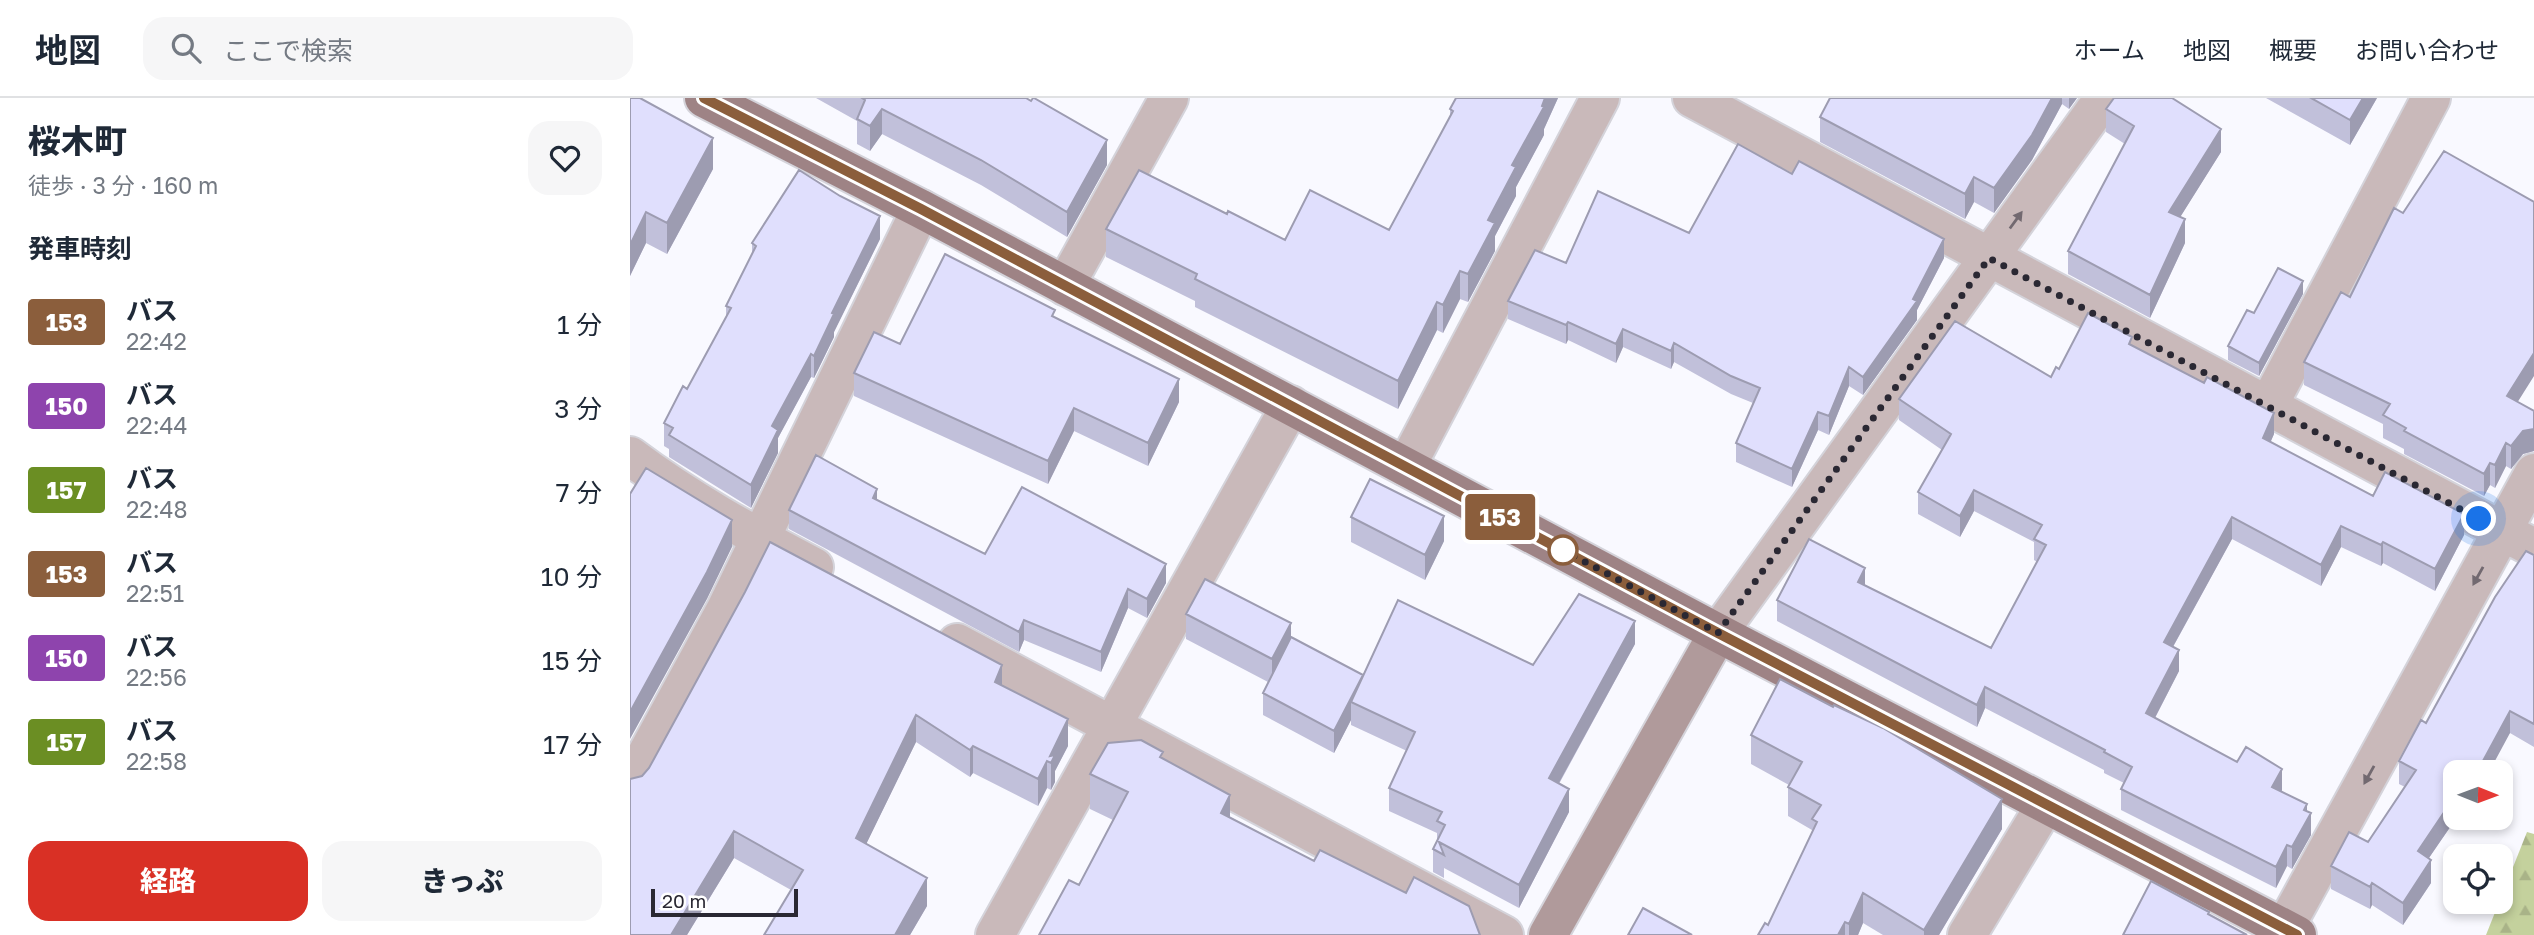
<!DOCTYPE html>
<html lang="ja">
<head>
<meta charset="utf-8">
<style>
  :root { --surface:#fff; --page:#f6f6f7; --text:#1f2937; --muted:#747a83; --line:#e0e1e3; --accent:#d93025 }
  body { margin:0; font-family:"Golos Text","Noto Sans JP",sans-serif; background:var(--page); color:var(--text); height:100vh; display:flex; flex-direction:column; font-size:26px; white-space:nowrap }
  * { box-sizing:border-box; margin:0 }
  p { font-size:23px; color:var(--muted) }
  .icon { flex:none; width:38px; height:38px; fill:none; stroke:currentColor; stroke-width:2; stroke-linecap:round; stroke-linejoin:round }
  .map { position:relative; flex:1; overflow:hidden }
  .panel { display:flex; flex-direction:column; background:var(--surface); width:630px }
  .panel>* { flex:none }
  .badge { padding:0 14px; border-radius:5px; font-size:24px; line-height:46px }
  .needle { width:46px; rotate:91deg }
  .controls { position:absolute; left:1813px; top:662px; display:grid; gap:14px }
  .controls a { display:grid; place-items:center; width:70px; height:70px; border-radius:14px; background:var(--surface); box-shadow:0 4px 10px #0003; font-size:35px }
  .scale { position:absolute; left:21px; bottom:18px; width:147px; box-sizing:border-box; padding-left:7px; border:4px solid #2a2833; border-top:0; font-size:19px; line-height:24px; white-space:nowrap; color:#2a2833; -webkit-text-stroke:5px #fff; paint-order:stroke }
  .you { position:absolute; width:35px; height:35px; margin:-18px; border:5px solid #fff; border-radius:50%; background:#1a73e8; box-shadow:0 0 0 10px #1a73e833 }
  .map>.badge { position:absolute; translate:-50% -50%; box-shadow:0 0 0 4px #fff }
  h2 { padding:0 28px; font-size:26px; line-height:63px }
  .round { display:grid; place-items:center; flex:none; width:74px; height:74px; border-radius:21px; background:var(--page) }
  .head { display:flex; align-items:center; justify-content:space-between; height:119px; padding:0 28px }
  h1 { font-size:33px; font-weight:800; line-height:52px }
  .button { display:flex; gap:14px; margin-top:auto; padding:14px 28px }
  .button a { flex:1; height:80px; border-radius:21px; background:var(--accent); color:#fff; font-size:28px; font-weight:800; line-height:80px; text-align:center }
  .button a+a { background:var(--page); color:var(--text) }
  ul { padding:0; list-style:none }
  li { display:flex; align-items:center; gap:21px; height:84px; padding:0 28px }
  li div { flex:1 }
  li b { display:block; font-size:26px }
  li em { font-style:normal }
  li .badge { min-width:77px; font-weight:700; text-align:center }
  header { display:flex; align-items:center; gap:42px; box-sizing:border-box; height:98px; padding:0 35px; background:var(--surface); border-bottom:2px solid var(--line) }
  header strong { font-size:33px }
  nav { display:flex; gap:38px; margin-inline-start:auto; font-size:24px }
  .search { width:490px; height:63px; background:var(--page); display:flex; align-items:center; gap:18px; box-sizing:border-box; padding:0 24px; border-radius:21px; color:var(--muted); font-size:26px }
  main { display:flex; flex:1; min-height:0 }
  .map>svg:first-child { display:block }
  .forest { fill:url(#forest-firs) }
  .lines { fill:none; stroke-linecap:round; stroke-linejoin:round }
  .street-casing { stroke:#d4d3da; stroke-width:42 }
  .secondary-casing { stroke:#d4d3da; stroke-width:42 }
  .primary-casing { stroke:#d4d3da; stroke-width:42 }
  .street { stroke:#c9b9ba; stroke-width:38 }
  .secondary { stroke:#b09a9b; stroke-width:38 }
  .primary { stroke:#9e8385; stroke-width:38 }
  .wall { fill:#c1c0da }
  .shaded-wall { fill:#9d9cb1 }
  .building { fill:#e0dffd; stroke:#9d9cb1; stroke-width:2 }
  .oneway { fill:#726970 }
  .line-casing { stroke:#fff; stroke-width:16 }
  .line { stroke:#8b5e3c; stroke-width:10 }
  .walk { stroke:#2a2833; stroke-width:7; stroke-dasharray:0 12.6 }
  .stop-dot { fill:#fff; stroke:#8b5e3c; stroke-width:3.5 }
</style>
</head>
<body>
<header>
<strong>地図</strong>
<div class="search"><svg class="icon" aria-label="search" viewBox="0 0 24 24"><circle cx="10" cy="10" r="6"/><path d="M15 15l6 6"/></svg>ここで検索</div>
<nav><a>ホーム</a><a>地図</a><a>概要</a><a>お問い合わせ</a></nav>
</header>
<main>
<section class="panel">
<div class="head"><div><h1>桜木町</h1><p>徒歩 · 3 分 · 160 m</p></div><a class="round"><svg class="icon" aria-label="heart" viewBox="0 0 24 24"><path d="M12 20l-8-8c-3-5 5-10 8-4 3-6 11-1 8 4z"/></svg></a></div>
<h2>発車時刻</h2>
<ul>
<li><span class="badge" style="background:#8b5e3c;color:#fff">153</span><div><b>バス</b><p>22:42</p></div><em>1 分</em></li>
<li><span class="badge" style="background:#8e44ad;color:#fff">150</span><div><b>バス</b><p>22:44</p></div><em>3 分</em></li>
<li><span class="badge" style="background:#6b8e23;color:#fff">157</span><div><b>バス</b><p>22:48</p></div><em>7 分</em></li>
<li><span class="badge" style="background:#8b5e3c;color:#fff">153</span><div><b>バス</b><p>22:51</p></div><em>10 分</em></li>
<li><span class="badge" style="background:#8e44ad;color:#fff">150</span><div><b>バス</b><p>22:56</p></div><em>15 分</em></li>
<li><span class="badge" style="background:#6b8e23;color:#fff">157</span><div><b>バス</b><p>22:58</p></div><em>17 分</em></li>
</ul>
<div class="button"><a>経路</a><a>きっぷ</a></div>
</section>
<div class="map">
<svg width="1904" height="837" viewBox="0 0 1904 837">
  <defs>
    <pattern id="forest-firs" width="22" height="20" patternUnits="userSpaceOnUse" patternTransform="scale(1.75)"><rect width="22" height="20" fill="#c4d19d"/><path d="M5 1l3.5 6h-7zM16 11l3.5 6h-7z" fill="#a9b388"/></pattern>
  </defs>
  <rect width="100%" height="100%" fill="#f9f9ff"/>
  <!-- forest -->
  <path class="forest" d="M 1897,734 L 1904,736 L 1904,837 L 1856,837 Z"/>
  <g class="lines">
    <!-- street casing -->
    <g class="street-casing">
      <path id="street" d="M 1062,0 L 1904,450
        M 435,188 L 539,0
        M 1638,308 L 1801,0
        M 0,358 C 57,401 121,436 184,469
        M 776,369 L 970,0
        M 1088,535 L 1474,0
        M 327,545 L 874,837
        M 0,687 L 96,511 L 291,111
        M 1654,831 L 1904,375
        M 365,837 L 661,307
        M 1337,837 L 1416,706"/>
    </g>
    <!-- secondary casing -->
    <g class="secondary-casing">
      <path id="secondary" d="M 918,837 L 1088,535"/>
    </g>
    <!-- primary casing -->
    <g class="primary-casing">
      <path id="primary" d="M 74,0 L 291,111 L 1088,535 L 1667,837"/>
    </g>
    <!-- street -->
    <use href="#street" class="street"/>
    <!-- secondary -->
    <use href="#secondary" class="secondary"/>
    <!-- primary -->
    <use href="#primary" class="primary"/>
  </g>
  <!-- wall -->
  <path class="wall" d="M 0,0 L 83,71 L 37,156 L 16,145 L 0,178 Z
    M 186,0 L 396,0 L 477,67 L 437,139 L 351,87 L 252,36 L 240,53 L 227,46 L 227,23 Z
    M 826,0 L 928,0 L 914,31 L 914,37 L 886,89 L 886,98 L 865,138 L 865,153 L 838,204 L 830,201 L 813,235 L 807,232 L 768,311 L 565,209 L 565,203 L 476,159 L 476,131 L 597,116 L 655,142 L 759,132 L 820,19 L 820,11 Z
    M 1200,0 L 1447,0 L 1439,11 L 1432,6 L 1402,62 L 1364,115 L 1344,104 L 1335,121 L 1190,44 L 1190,19 Z
    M 1636,0 L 1747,0 L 1720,47 Z
    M 1476,11 L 1591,54 L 1550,119 L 1555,145 L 1520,220 L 1438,176 L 1438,153 L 1495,46 L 1476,34 Z
    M 1059,135 L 1314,160 L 1287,212 L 1287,222 L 1233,297 L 1219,288 L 1199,337 L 1188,332 L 1162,389 L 1106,364 L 1106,345 L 1123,305 L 1101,296 L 1044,264 L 1041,271 L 993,249 L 986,265 L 938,242 L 936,246 L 878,221 L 878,203 L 936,165 Z
    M 250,141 L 204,234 L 204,239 L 184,280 L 181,279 L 148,340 L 148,355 L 121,410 L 39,359 L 39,351 L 34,348 L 34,325 L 57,291 L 96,220 L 96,208 L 122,156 L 122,145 Z
    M 1673,196 L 1629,278 L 1598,262 L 1598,248 L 1624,215 Z
    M 425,220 L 549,304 L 518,368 L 444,333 L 418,386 L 224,298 L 224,275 L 270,246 Z
    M 1502,248 L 1644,336 L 1640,344 L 1743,398 L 1834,437 L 1805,493 L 1753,465 L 1751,468 L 1711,449 L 1691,488 L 1602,441 L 1543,549 L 1549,573 L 1525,620 L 1652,692 L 1652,694 L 1677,713 L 1681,737 L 1662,771 L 1657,768 L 1646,790 L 1491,712 L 1491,691 L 1494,685 L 1474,675 L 1474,672 L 1355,610 L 1347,629 L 1147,523 L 1147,502 L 1235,487 L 1361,550 L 1407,464 L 1404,462 L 1404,444 L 1344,413 L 1330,439 L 1288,416 L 1288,394 L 1312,352 L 1269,322 L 1269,301 L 1421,279 L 1429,271 Z
    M 1674,264 L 1887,304 L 1904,313 L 1904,353 L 1893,356 L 1881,371 L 1876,368 L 1865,390 L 1860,387 L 1854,398 L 1774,356 L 1774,351 L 1753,340 L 1753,326 L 1674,287 Z
    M 247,402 L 355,456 L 536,485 L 517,520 L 498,510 L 471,574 L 394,542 L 389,554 L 159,431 L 159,412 Z
    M 721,419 L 814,443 L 795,482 L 721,444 Z
    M 1904,457 L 1904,649 L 1880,635 L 1825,674 L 1825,719 L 1827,719 L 1798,761 L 1801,785 L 1773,827 L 1742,807 L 1740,811 L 1701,791 L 1701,768 L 1738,744 L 1775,689 L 1769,686 L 1769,663 L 1796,625 Z
    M 556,516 L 661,540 L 733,577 L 903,567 L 1005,546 L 929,686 L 939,714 L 889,810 L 814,770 L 814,780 L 803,774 L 803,751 L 807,742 L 807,735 L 759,713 L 759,690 L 777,653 L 721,627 L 721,622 L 704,655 L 633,617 L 633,595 L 638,584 L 556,541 Z
    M 372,588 L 438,648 L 425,673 L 425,684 L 421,692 L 417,690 L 408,708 L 343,675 L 340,679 L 286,644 L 236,746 L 297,808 L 280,837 L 134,837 L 161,792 L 104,760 L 57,837 L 0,837 L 1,682 Z
    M 1121,637 L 1372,731 L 1309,837 L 1253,837 L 1233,825 L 1228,837 L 1128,837 L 1138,827 L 1182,734 L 1182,732 L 1158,718 L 1158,689 L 1159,687 L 1121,666 Z
    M 533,661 L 600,719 L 684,763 L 776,795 L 839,808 L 449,787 L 483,722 L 460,711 L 460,676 Z"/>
  <!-- shaded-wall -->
  <path class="shaded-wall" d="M 915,0 L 928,0 L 914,31 L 914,37 L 886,89 L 886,98 L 865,138 L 865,153 L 838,204 L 838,176 L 858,122 L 882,67 Z
    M 1422,0 L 1432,0 L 1432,6 L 1402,62 L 1364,115 L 1364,90 Z
    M 1439,0 L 1447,0 L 1439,11 Z
    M 1733,0 L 1747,0 L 1720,47 L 1720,22 Z
    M 252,11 L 252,36 L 240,53 L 240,28 Z
    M 1591,31 L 1591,54 L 1539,137 L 1539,114 Z
    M 83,40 L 83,71 L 37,156 L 37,125 Z
    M 477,42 L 477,67 L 437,139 L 437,114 Z
    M 1344,79 L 1344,104 L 1335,121 L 1335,96 Z
    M 16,114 L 16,145 L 0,178 L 0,147 Z
    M 250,118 L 250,141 L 204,234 L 204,239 L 184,280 L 184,258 L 202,215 Z
    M 1555,121 L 1555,145 L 1520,220 L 1520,197 Z
    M 1314,141 L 1314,160 L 1287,212 L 1287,222 L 1233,297 L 1233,279 L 1283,201 Z
    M 830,173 L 830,201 L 813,235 L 813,207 Z
    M 1673,183 L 1673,196 L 1629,278 L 1629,265 Z
    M 807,204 L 807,232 L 768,311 L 768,283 Z
    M 938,224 L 938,242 L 936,246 L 936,227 Z
    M 993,231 L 993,249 L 986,265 L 986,246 Z
    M 1044,245 L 1044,264 L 1041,271 L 1041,253 Z
    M 1904,255 L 1904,278 L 1877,321 L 1877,298 Z
    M 181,256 L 181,279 L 148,340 L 148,355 L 121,410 L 121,387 L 142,328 Z
    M 1219,269 L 1219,288 L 1199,337 L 1199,318 Z
    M 549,281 L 549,304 L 518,368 L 518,345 Z
    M 444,310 L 444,333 L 418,386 L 418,363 Z
    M 1188,314 L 1188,332 L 1162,389 L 1162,371 Z
    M 1644,315 L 1644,336 L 1633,362 L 1633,340 Z
    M 1904,331 L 1904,353 L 1893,356 L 1881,371 L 1881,348 L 1893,333 Z
    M 1876,345 L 1876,368 L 1865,390 L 1865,367 Z
    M 1860,365 L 1860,387 L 1854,398 L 1854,376 Z
    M 247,391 L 247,411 L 243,400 Z
    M 1344,392 L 1344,413 L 1330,439 L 1330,418 Z
    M 1834,416 L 1834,437 L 1805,493 L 1805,471 Z
    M 814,418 L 814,443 L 795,482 L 795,457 Z
    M 1602,419 L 1602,441 L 1534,565 L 1534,544 Z
    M 102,422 L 102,449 L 77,501 L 0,641 L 0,614 Z
    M 1711,428 L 1711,449 L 1691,488 L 1691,467 Z
    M 1753,444 L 1753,465 L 1751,468 L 1751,447 Z
    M 536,466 L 536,485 L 517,520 L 517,501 Z
    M 1235,470 L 1235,491 L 1228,484 Z
    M 498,491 L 498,510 L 471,574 L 471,554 Z
    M 394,522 L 394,542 L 389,554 L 389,534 Z
    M 1005,523 L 1005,546 L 919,703 L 919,680 Z
    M 661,525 L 661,550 L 642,586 L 642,561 Z
    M 1549,552 L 1549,573 L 1516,637 L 1516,615 Z
    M 372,567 L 372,594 L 365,584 Z
    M 733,577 L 721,604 L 721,622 L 704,655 L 704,633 Z
    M 1355,589 L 1355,610 L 1347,629 L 1347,607 Z
    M 1880,613 L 1880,635 L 1859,674 L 1847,674 Z
    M 286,617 L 286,644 L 226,767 L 226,740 Z
    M 438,621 L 438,648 L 425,673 L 425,684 L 421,692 L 421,665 L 420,658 Z
    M 343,648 L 343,675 L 340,679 L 340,652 Z
    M 417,663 L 417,690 L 408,708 L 408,681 Z
    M 1652,671 L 1652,692 L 1642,710 L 1642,689 Z
    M 939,691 L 939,714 L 889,810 L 889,787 Z
    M 600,697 L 600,732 L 591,715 Z
    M 1825,698 L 1825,719 L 1827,719 L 1788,776 L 1788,753 Z
    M 1372,701 L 1372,731 L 1309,837 L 1294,837 L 1294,832 Z
    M 1677,706 L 1677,722 L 1681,715 L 1681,737 L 1662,771 L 1662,749 Z
    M 104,733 L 104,760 L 57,837 L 41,837 Z
    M 1657,747 L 1657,768 L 1646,790 L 1646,769 Z
    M 1801,762 L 1801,785 L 1773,827 L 1773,805 Z
    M 297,780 L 297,808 L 280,837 L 265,837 Z
    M 1742,785 L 1742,807 L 1740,811 L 1740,789 Z
    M 1233,795 L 1233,825 L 1228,837 L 1219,837 L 1219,826 Z
    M 1215,824 L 1215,837 L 1208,837 Z"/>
  <!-- building -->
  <path class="building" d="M 0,0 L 10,0 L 83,40 L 37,125 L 16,114 L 0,147 Z
    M 232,0 L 396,0 L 401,3 L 403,0 L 404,0 L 477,42 L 437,114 L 351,62 L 252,11 L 240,28 L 227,21 L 235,2 Z
    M 826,0 L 915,0 L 912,8 L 914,9 L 882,67 L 886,69 L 858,122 L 865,125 L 838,176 L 830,173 L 813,207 L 807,204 L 768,283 L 565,181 L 567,176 L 476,131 L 509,72 L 597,116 L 598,113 L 655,142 L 680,92 L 759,132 L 823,13 L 820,11 Z
    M 1200,0 L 1422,0 L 1402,37 L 1364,90 L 1344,79 L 1335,96 L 1190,19 Z
    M 1484,0 L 1542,0 L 1591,31 L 1539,114 L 1555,121 L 1520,197 L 1438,153 L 1504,28 L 1476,11 Z
    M 1681,0 L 1733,0 L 1720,22 Z
    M 1108,46 L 1162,76 L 1169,63 L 1314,141 L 1283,201 L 1287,203 L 1233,279 L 1219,269 L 1199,318 L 1188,314 L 1162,371 L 1106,345 L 1130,290 L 1101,278 L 1044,245 L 1041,253 L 993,231 L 986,246 L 938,224 L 936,227 L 878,203 L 905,152 L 936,165 L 968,93 L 1059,135 Z
    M 1814,53 L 1904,104 L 1904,255 L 1877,298 L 1904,313 L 1904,331 L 1893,333 L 1881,348 L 1876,345 L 1865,367 L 1860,365 L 1854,376 L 1774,333 L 1776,330 L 1753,317 L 1760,306 L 1674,264 L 1711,194 L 1720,199 L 1764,110 L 1773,115 Z
    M 169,72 L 210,98 L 250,118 L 202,215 L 204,216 L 184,258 L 181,256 L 142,328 L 148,332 L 121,387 L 39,337 L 43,330 L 34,325 L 53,288 L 57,291 L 101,210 L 96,208 L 126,148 L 122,145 Z
    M 315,156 L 425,212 L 422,218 L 549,281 L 518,345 L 444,310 L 418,363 L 224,275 L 244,234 L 270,246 Z
    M 1648,170 L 1673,183 L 1629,265 L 1598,248 L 1617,212 L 1624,215 Z
    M 1458,215 L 1502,239 L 1499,246 L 1574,285 L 1577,279 L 1644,315 L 1633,340 L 1743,398 L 1755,374 L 1834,416 L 1805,471 L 1753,444 L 1751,447 L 1711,428 L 1691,467 L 1602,419 L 1534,544 L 1549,552 L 1516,615 L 1607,664 L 1616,649 L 1652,671 L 1642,689 L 1677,706 L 1674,712 L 1681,715 L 1662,749 L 1657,747 L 1646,769 L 1491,691 L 1502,669 L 1474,654 L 1475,652 L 1355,589 L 1347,607 L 1147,502 L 1179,441 L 1235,470 L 1228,484 L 1361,550 L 1416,447 L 1404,441 L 1412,427 L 1344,392 L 1330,418 L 1288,394 L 1321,336 L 1269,301 L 1325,223 L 1421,279 L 1426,269 L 1429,271 Z
    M 186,357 L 247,391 L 243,400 L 355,456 L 392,389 L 536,466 L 517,501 L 498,491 L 471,554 L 394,522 L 389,534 L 159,412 Z
    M 16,370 L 102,422 L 77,474 L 0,614 L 0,396 Z
    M 740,381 L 814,418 L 795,457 L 721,419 Z
    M 140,444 L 372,567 L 365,584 L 438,621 L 420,658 L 425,657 L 421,665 L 417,663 L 408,681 L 343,648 L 340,652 L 286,617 L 226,740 L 297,780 L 265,837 L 134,837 L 173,772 L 104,733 L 41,837 L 0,837 L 0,681 L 12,678 L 19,670 L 115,494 Z
    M 1896,453 L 1904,457 L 1904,626 L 1880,613 L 1847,674 L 1825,674 L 1825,698 L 1788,753 L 1801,762 L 1773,805 L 1742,785 L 1740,789 L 1701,768 L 1719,734 L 1738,744 L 1786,672 L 1769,663 L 1791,622 L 1796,625 L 1865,499 Z
    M 575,481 L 661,525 L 642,561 L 556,516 Z
    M 949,496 L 1005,523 L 919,680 L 939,691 L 889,787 L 809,744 L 814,757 L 803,751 L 815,727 L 807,723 L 812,714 L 759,690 L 785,634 L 721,604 L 768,502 L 903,567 Z
    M 661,539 L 733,577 L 704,633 L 633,595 Z
    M 1150,581 L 1203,609 L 1204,607 L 1253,630 L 1372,701 L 1294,832 L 1233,795 L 1219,826 L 1215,824 L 1208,837 L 1128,837 L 1135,825 L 1138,827 L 1187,724 L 1182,721 L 1191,707 L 1158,689 L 1172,664 L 1121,637 Z
    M 511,642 L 533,654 L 530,659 L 600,697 L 591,715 L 684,763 L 690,752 L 776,795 L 784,779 L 839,808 L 850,837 L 409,837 L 439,782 L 449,787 L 498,694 L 460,676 L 478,645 Z
    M 1521,783 L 1579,814 L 1578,816 L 1617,837 L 1493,837 Z
    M 1013,810 L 1062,837 L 998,837 Z"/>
  <!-- one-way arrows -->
  <defs><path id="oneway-solid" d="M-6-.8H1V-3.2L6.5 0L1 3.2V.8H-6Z" transform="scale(1.75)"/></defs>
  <g class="oneway">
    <use href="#oneway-solid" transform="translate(1386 122) rotate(-54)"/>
    <use href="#oneway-solid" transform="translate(1848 478) rotate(119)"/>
    <use href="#oneway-solid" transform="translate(1739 677) rotate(119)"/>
  </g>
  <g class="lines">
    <!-- line casing -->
    <g class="line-casing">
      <path id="line" d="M 74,0 L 291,111 L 1088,535 L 1667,837"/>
    </g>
    <!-- line -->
    <use href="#line" class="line"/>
    <!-- walk -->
    <path class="walk" d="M 933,452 L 1088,535 L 1359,160 L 1849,421"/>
  </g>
  <!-- markers -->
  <circle class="stop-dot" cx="933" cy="452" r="14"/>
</svg>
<div class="controls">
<a><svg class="needle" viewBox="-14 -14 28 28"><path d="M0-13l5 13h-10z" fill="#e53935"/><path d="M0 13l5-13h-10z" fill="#747a83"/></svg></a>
<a><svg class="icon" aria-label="locate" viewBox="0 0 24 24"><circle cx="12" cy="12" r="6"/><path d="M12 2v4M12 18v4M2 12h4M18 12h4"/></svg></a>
</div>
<div class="scale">20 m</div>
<div class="you" style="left:1849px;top:421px"></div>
<b class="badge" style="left:870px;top:419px;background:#8b5e3c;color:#fff">153</b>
</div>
</main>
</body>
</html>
